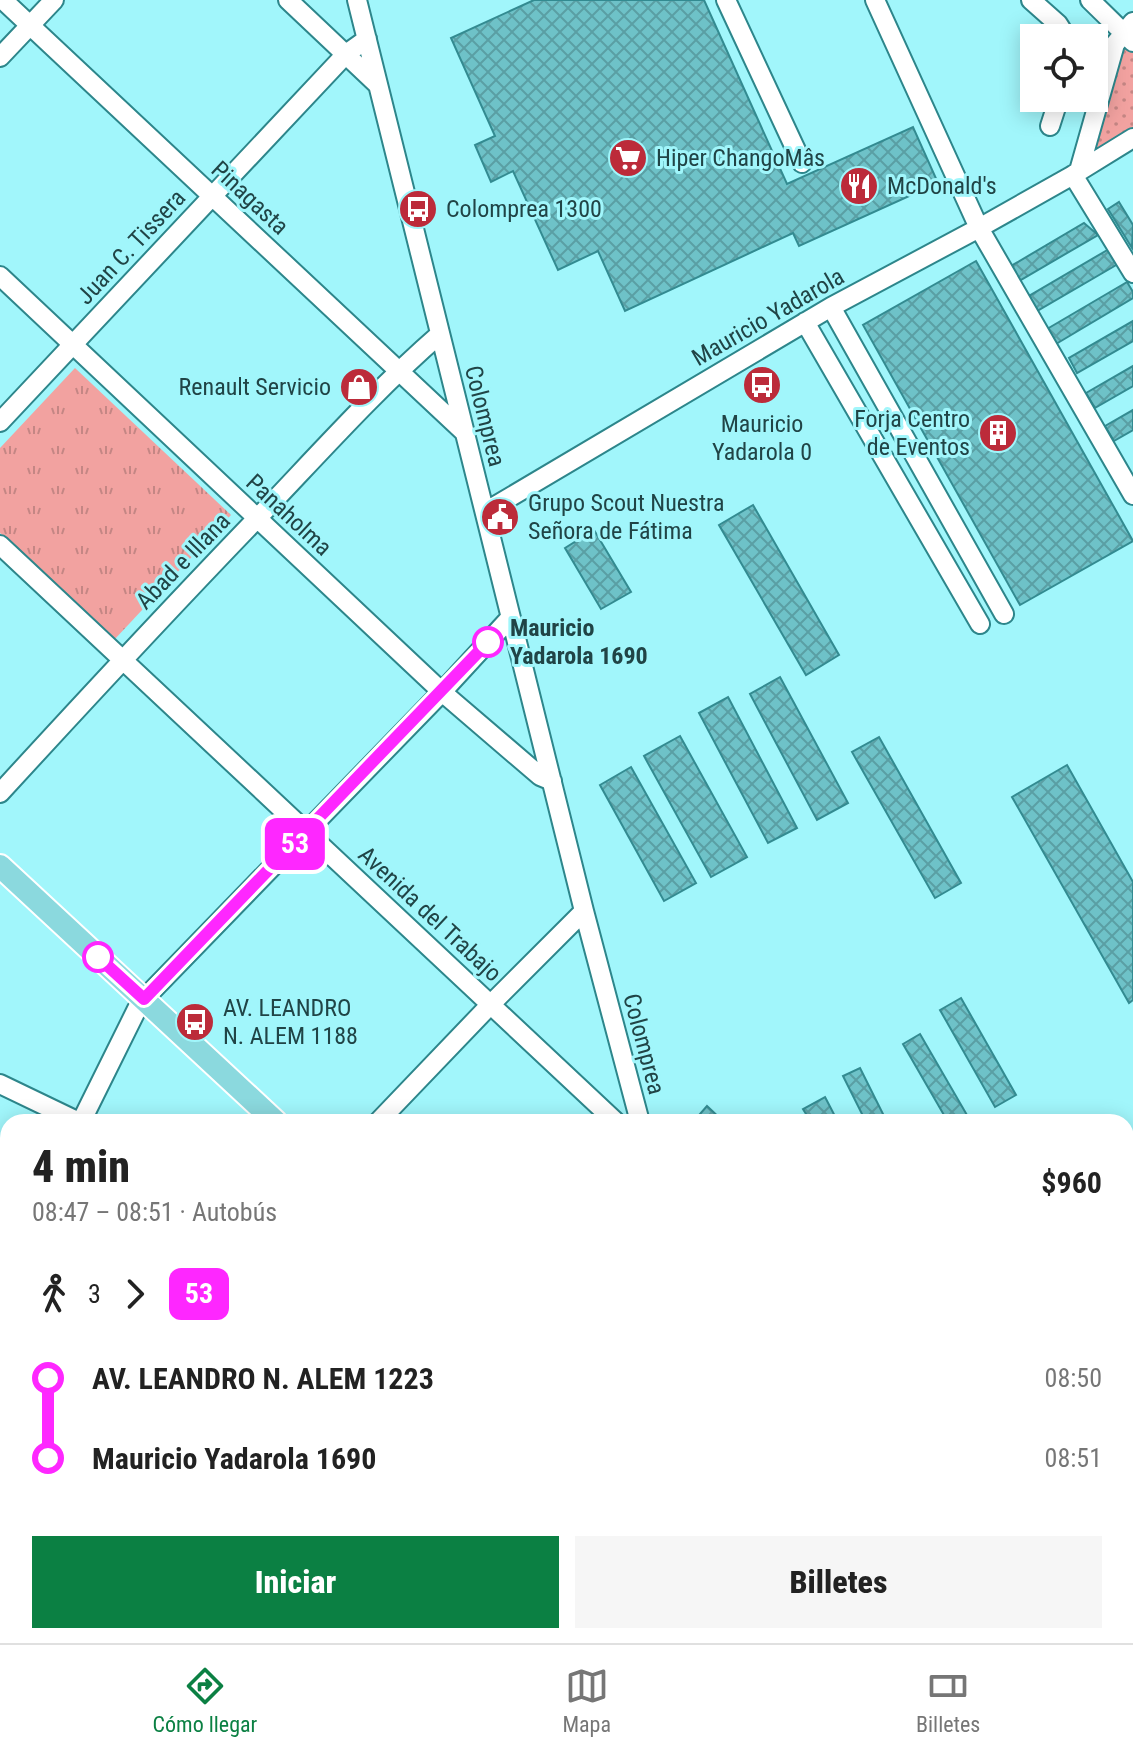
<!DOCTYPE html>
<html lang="es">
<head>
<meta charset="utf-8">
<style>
  :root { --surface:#fff; --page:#f6f6f6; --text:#222; --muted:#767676; --line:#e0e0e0; --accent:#0b8043 }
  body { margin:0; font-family:"Roboto Condensed",sans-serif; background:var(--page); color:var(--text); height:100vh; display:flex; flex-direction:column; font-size:30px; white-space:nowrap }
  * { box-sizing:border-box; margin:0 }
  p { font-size:26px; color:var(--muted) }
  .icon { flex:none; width:44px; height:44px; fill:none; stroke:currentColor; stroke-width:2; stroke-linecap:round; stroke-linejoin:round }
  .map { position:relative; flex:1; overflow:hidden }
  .drawer { position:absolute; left:0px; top:1114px; width:1134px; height:530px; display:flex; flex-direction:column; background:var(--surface); border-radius:24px 24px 0 0; box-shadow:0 4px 20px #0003 }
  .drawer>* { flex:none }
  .badge { padding:0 16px; border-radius:12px; font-size:28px; line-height:52px }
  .tools { position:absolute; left:1020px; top:24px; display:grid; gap:16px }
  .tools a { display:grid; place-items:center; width:88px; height:88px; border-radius:0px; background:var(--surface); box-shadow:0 4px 20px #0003; font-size:40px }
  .map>.badge { position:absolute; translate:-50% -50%; box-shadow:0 0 0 4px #fff }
  .legs { display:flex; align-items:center; gap:12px; height:88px; padding:0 32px; font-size:26px }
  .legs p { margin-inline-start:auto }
  .overview { display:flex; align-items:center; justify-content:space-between; height:136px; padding:0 32px }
  h1 { font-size:44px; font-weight:800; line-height:60px }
  .button { display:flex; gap:16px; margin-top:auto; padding:16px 32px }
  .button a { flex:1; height:92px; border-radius:0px; background:var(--accent); color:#fff; font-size:32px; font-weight:800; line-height:92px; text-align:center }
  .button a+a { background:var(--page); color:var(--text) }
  ul { padding:0 32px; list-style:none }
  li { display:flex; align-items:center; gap:28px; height:80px; font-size:30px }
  li i { display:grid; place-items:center; width:12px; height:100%; margin:0 10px; background:currentColor }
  li i::after { content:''; width:20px; height:20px; margin:-10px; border:6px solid; border-radius:50%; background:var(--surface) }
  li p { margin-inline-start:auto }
  li:first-child i { background:linear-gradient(#0000 50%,currentColor 0) }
  li:last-child i { background:linear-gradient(currentColor 50%,#0000 0) }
  .tabs { display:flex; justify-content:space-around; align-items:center; height:112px; border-top:2px solid var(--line); background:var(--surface); font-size:22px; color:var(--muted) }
  .tabs a { display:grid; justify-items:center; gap:4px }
  .tabs .active { color:var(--accent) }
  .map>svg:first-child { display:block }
  .grass { fill:url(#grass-dots) }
  .park { fill:url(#park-tufts) }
  .building { fill:url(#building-cross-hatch); stroke:#338b91; stroke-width:2 }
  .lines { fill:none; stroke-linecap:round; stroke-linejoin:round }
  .minor-casing { stroke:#2d868b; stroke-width:22 }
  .major-casing { stroke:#fff; stroke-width:26 }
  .minor { stroke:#fff; stroke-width:18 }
  .major { stroke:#8bd9de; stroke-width:22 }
  .line-1-casing { stroke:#fff; stroke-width:18 }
  .line-1 { stroke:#fe27ff; stroke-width:12 }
  .stop-1-dot { fill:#fff; stroke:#fe27ff; stroke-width:4 }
  .labels { text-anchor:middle; stroke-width:6; stroke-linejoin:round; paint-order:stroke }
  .poi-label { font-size:24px; fill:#204446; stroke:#a1f6fb; text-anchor:start }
  .street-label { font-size:24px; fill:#204446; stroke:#a1f6fb }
  .stop-label { font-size:24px; font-weight:bold; fill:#204446; stroke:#a1f6fb; text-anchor:start }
</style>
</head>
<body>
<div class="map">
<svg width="1133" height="1643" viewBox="0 0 1133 1643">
  <defs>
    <pattern id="grass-dots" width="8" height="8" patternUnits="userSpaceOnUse" patternTransform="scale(2)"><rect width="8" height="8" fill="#f2a2a0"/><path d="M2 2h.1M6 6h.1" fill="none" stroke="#c48684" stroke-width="1.8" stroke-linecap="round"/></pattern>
    <pattern id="park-tufts" width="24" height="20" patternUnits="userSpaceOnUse" patternTransform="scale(2)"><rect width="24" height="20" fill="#f2a2a0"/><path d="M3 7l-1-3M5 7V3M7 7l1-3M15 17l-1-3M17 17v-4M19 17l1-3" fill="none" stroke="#c48684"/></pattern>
    <pattern id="building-cross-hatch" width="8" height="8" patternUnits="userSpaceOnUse" patternTransform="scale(2)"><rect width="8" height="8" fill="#6ec2c8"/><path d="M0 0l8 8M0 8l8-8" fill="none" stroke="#5a9fa4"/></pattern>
  </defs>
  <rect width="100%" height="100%" fill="#a1f6fb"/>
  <!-- grass -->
  <path class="grass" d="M 1133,42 L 1133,138 L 1079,171 L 1115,44 Z"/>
  <!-- park -->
  <path class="park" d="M 75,368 L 231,515 L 114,640 L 0,533 L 0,448 Z"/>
  <!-- building -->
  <path class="building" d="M 534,0 L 704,0 L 787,184 L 913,127 L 938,183 L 799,246 L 793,233 L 625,311 L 598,251 L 558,270 L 513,171 L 491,182 L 475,145 L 495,136 L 451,38 Z
    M 1119,202 L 1133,225 L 1132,248 L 1108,209 Z
    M 1084,223 L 1098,235 L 1019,281 L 1011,266 Z
    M 1109,249 L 1118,264 L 1037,311 L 1029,296 Z
    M 976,261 L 1133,541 L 1020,605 L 863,325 Z
    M 1127,282 L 1133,292 L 1133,298 L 1056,344 L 1047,329 Z
    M 1133,321 L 1133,341 L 1077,373 L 1069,358 Z
    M 1133,366 L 1133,386 L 1095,408 L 1086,393 Z
    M 1133,410 L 1133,430 L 1114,441 L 1105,426 Z
    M 753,505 L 839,655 L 806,675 L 719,525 Z
    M 594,530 L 631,592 L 601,609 L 565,548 Z
    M 780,677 L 848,803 L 817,820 L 750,694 Z
    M 728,697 L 797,828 L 768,843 L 699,713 Z
    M 680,736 L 747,857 L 711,877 L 644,756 Z
    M 879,737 L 961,883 L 935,898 L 852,752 Z
    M 1067,765 L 1133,882 L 1133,1000 L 1129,1003 L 1012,797 Z
    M 631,767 L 696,883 L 664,901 L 600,785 Z
    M 961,998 L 1016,1095 L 995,1107 L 940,1010 Z
    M 920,1034 L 971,1122 L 948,1122 L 903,1044 Z
    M 860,1068 L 887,1122 L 866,1122 L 843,1076 Z
    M 825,1097 L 838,1122 L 811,1122 L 803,1109 Z
    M 707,1106 L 724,1122 L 693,1122 Z
    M 1133,1274 L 1133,1338 L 1129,1341 L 1133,1349 L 1133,1355 L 1126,1359 L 1126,1278 Z"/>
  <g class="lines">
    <!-- minor casing -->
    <g class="minor-casing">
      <path id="minor" d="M 3,0 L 464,432
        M 288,0 L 378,85
        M 357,0 L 584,911 L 640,1122
        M 726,0 L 802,163
        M 875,0 L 979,228 L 1133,495
        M 1031,0 L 1058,24 L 1067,38
        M 1090,0 L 1133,42
        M 0,57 L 54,0
        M 1050,126 L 1059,98
        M 1079,171 L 1115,44 L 1133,22
        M 1073,175 L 1133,273
        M 0,276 L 442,692 L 540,776 L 552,781
        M 831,307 L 1004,614
        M 805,322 L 980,624
        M 0,422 L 346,54 L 367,39
        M 485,512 L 831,307 L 979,228 L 1073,175 L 1133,138
        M 0,545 L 616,1122
        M 0,793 C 89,696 178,600 269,506 C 325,447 379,387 440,334
        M 0,1084 L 79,1122
        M 81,1122 L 137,1009 L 144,999 L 442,692 L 510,618
        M 378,1122 L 491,1004 L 584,911
        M 0,1287 L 8,1271
        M 0,1302 L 8,1306
        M 1126,1435 L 1133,1426
        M 0,1525 L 8,1529
        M 1126,1602 L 1133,1608
        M 229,1636 L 244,1643
        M 100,1643 L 103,1636
        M 369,1643 L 373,1636
        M 637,1643 L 641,1636
        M 946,1643 L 952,1636"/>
    </g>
    <!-- major casing -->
    <g class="major-casing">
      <path id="major" d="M 0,866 L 276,1122
        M 816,1636 L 823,1643"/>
    </g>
    <!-- minor -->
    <use href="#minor" class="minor"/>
    <!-- major -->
    <use href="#major" class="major"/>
  </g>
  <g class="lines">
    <!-- line-1 casing -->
    <g class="line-1-casing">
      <path id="line-1" d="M 98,957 L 144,999 L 488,642"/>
    </g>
    <!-- line-1 -->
    <use href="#line-1" class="line-1"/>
  </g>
  <!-- icons -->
  <defs>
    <g id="supermarket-disc" transform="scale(2)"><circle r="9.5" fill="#bc2b3a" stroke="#a1f6fb"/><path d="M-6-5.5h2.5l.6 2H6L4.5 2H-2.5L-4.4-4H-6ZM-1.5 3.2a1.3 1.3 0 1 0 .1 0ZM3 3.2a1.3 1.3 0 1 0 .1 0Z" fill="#fff"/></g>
    <g id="restaurant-disc" transform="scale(2)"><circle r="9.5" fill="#bc2b3a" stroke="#a1f6fb"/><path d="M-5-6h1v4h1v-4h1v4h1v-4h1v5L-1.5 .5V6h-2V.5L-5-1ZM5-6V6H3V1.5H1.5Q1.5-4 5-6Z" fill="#fff"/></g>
    <g id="bus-disc" transform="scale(2)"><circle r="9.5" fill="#bc2b3a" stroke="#a1f6fb"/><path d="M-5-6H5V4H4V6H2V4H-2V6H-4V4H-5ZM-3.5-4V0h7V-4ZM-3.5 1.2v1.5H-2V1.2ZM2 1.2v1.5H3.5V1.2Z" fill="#fff"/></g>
    <g id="shop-disc" transform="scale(2)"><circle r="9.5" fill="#bc2b3a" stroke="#a1f6fb"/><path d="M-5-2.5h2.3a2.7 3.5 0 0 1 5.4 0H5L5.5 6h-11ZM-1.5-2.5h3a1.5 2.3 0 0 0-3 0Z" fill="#fff"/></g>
    <g id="building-disc" transform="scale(2)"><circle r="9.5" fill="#bc2b3a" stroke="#a1f6fb"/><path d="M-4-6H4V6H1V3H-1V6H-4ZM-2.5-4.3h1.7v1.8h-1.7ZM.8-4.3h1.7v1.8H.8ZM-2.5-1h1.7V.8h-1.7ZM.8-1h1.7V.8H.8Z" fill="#fff"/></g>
    <g id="civic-disc" transform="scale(2)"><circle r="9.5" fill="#bc2b3a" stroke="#a1f6fb"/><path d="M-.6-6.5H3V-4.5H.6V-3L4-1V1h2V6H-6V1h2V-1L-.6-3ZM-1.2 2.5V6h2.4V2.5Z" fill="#fff"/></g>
  </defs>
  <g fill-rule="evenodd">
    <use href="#supermarket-disc" x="628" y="158"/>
    <use href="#restaurant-disc" x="859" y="186"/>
    <use href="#bus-disc" x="418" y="209"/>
    <use href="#bus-disc" x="762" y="385"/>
    <use href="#shop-disc" x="359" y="387"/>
    <use href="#building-disc" x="998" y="433"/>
    <use href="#civic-disc" x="500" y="517"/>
    <use href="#bus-disc" x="195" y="1022"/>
  </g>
  <!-- markers -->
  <g class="stop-1-dot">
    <circle cx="488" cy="642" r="14"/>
    <circle cx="98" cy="957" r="14"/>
  </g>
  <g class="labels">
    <!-- poi labels -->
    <g class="poi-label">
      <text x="656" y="166">Hiper ChangoMâs</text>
      <text x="887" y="194">McDonald's</text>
      <text x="446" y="217">Colomprea 1300</text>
      <text x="331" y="395" text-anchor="end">Renault Servicio</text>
      <text x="970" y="427" text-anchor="end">Forja Centro<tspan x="970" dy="28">de Eventos</tspan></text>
      <text x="762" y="432" text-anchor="middle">Mauricio<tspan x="762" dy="28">Yadarola 0</tspan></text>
      <text x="528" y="511">Grupo Scout Nuestra<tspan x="528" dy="28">Señora de Fátima</tspan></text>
      <text x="223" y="1016">AV. LEANDRO<tspan x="223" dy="28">N. ALEM 1188</tspan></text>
    </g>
    <!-- street labels -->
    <g class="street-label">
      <text transform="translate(250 198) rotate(43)" y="8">Pinagasta</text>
      <text transform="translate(131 247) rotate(-47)" y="8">Juan C. Tissera</text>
      <text transform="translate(768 317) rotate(-30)" y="8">Mauricio Yadarola</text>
      <text transform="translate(485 416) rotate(76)" y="8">Colomprea</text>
      <text transform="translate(289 515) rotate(43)" y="8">Panaholma</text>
      <text transform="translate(183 561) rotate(-46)" y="8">Abad e Illana</text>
      <text transform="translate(430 914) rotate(43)" y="8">Avenida del Trabajo</text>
      <text transform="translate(644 1044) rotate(75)" y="8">Colomprea</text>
    </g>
    <!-- stop labels -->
    <g class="stop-label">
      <text x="510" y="636">Mauricio<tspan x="510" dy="28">Yadarola 1690</tspan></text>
    </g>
  </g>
</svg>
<div class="tools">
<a><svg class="icon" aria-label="locate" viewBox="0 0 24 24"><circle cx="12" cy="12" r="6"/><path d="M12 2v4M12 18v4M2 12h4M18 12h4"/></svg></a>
</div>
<b class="badge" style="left:295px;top:844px;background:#fe27ff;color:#fff">53</b>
<section class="drawer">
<div class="overview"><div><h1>4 min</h1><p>08:47 – 08:51 · Autobús</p></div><b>$960</b></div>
<div class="legs"><svg class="icon" aria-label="walk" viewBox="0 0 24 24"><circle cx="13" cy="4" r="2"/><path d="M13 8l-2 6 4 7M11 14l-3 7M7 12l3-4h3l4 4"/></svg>3<svg class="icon" aria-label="forward" viewBox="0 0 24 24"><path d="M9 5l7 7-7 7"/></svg><b class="badge" style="background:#fe27ff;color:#fff">53</b></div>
<ul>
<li><i style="color:#fe27ff"></i><b>AV. LEANDRO N. ALEM 1223</b><p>08:50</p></li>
<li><i style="color:#fe27ff"></i><b>Mauricio Yadarola 1690</b><p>08:51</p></li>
</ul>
<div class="button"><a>Iniciar</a><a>Billetes</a></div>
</section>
</div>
<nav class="tabs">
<a class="active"><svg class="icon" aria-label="directions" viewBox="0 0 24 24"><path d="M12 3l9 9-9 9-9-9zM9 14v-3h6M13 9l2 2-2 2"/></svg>Cómo llegar</a>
<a><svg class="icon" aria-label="map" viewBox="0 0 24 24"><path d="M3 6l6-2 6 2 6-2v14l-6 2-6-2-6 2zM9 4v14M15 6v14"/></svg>Mapa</a>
<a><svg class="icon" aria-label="tickets" viewBox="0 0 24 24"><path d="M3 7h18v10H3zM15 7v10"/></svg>Billetes</a>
</nav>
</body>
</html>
